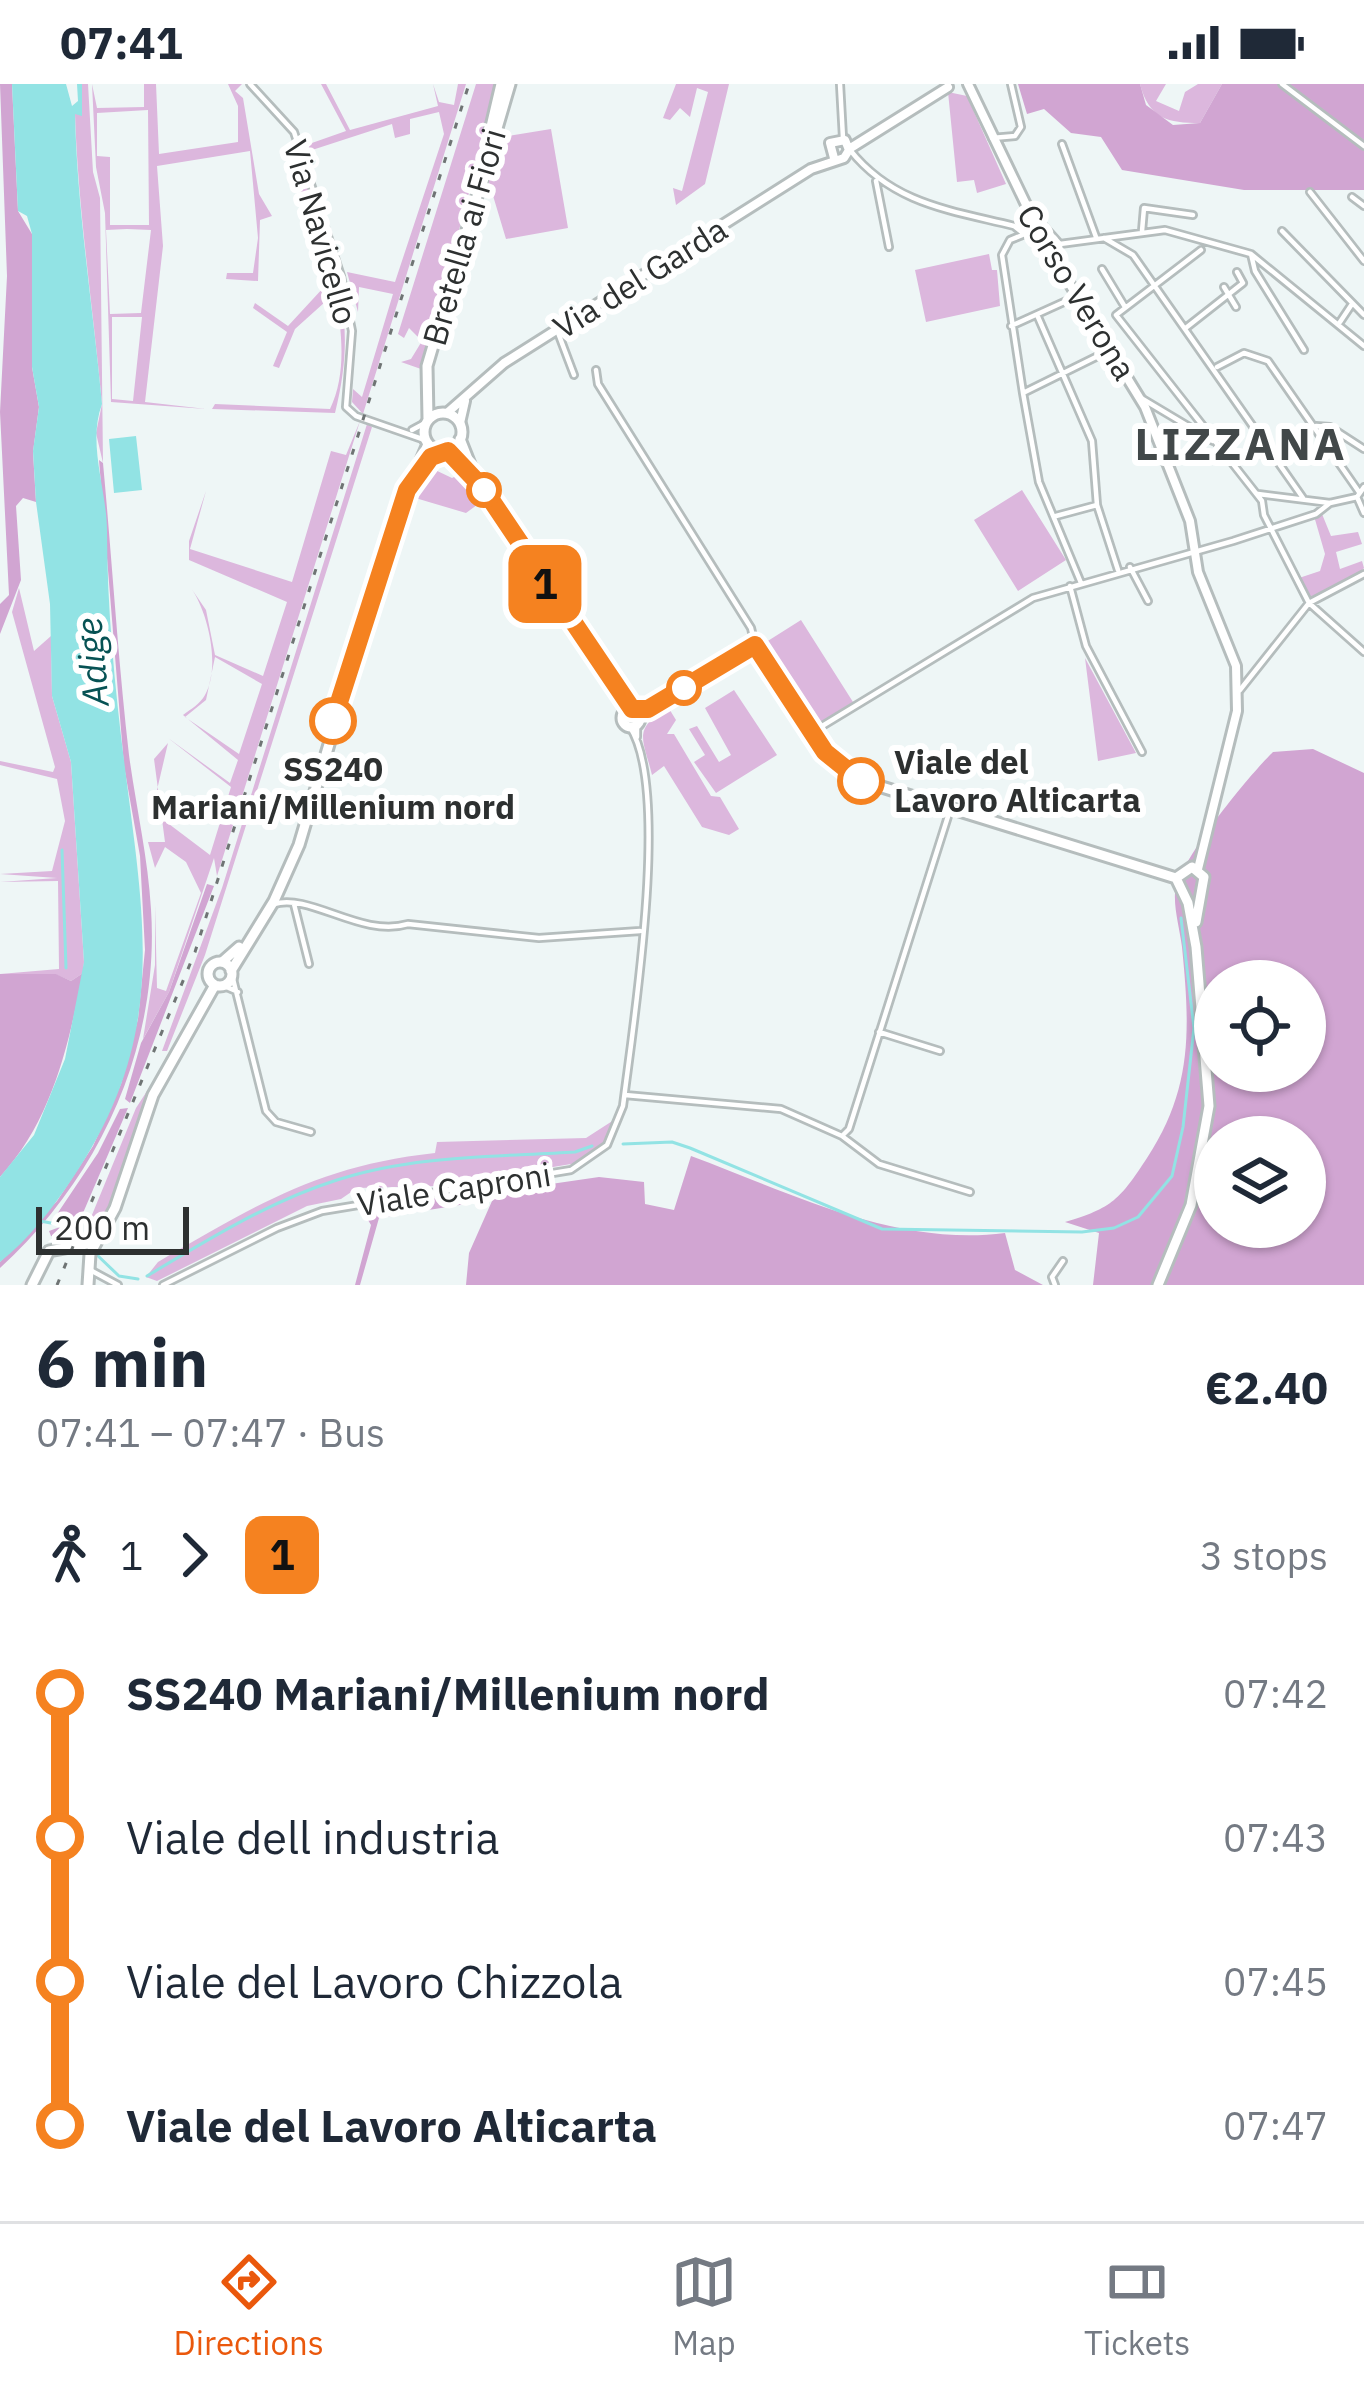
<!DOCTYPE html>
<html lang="en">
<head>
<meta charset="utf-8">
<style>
  :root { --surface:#fff; --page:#f2f2f3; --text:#1f2937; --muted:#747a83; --line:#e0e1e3; --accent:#ea580c }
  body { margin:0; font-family:"IBM Plex Sans",sans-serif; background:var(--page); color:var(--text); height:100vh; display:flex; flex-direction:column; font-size:45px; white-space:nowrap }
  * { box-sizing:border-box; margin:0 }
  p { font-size:39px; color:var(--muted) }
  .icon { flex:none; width:66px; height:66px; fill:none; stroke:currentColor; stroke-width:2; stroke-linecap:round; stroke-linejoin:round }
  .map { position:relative; height:1201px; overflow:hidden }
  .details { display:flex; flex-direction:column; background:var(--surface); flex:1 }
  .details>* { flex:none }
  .badge { padding:0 24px; border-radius:18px; font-size:42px; line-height:78px }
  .fabs { position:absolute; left:1194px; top:876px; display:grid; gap:24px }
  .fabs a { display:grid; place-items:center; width:132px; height:132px; border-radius:50%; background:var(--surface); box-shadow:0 3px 9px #0004; font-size:60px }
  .scale { position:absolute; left:36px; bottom:30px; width:153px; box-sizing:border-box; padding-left:12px; border:6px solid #2d3030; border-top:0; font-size:33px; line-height:42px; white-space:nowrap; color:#2d3030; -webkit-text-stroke:9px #fff; paint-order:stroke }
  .map>.badge { position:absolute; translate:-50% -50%; box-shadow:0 0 0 6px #fff }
  .legs { display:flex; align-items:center; gap:18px; height:132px; padding:0 36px; font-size:39px }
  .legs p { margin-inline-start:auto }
  .headline { display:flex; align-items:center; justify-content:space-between; height:204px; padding:0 36px }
  h1 { font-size:66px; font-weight:800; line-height:90px }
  ul { padding:0 36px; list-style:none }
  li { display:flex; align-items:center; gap:42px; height:144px; font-size:45px }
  li i { display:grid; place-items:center; width:18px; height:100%; margin:0 15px; background:currentColor }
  li i::after { content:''; width:30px; height:30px; margin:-15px; border:9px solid; border-radius:50%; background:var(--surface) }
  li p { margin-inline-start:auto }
  li:first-child i { background:linear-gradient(#0000 50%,currentColor 0) }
  li:last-child i { background:linear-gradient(currentColor 50%,#0000 0) }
  .status { display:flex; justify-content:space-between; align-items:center; height:84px; padding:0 60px; background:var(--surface); direction:ltr }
  .status svg { height:33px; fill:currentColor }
  .tab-bar { display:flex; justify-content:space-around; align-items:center; height:168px; border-top:3px solid var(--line); background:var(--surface); font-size:33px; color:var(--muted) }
  .tab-bar a { display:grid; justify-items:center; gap:6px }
  .tab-bar .active { color:var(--accent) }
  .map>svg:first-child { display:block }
  .green { fill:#dcb7dd; fill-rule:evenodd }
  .forest { fill:#d1a5d2; fill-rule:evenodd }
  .water { fill:#92e3e4 }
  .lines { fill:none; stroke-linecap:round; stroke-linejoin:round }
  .stream { stroke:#92e3e4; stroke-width:3 }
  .street-casing { stroke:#b5bdbd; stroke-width:10 }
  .secondary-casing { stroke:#b5bdbd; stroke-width:14 }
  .primary-casing { stroke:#b5bdbd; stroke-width:15 }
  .street { stroke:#fff; stroke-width:4.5 }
  .secondary { stroke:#fff; stroke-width:8 }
  .primary { stroke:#fff; stroke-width:9 }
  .rail { stroke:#6f7474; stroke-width:3; stroke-dasharray:6 12; stroke-linecap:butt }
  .line-1-casing { stroke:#fff; stroke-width:27 }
  .line-1 { stroke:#f58220; stroke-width:18 }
  .stop-1-dot { fill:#fff; stroke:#f58220; stroke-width:6 }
  .labels { text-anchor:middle; stroke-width:12; stroke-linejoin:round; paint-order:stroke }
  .street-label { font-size:33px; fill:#2d3030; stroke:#fff }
  .stop-label { font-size:33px; font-weight:bold; fill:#2d3030; stroke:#fff; text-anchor:start }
  .water-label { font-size:36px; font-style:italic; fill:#075254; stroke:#fff }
  .district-label { font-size:45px; font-weight:bold; letter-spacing:3px; fill:#424849; stroke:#fff }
</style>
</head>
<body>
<div class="status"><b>07:41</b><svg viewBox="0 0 49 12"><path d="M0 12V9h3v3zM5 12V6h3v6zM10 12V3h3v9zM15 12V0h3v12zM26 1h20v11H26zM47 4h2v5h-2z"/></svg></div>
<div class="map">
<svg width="1364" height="1201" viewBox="0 0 1364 1201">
  <rect width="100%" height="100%" fill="#eef6f6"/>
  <!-- green -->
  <path class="green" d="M 82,0 L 88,0 L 93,88 L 100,114 L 103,379 L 96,349 L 102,320 C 93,224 78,125 75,30 L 82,29 Z
    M 92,0 L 97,24 L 144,23 L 144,0 L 156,0 L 159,70 L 238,58 L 238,22 L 228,0 L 242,0 L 235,7 L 243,14 L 259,110 L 272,132 L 260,136 L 258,197 L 226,195 L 227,189 L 253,189 L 258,154 L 250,67 L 157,82 L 163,162 L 145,318 L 206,325 L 111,318 L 105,129 L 96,83 ZM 148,26 L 149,141 L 110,141 L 110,73 L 97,72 L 97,29 ZM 127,145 L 151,146 L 141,229 L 110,230 L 106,146 ZM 112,233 L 142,233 L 133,317 L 112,315 Z
    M 321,0 L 326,0 L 350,46 L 438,22 L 433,0 L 439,18 L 454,21 L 458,0 L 466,0 L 363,330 L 352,318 L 353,305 L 362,313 L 393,210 L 359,203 L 358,228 L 347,188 L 395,198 L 444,50 L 439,28 L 410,35 L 410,50 L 395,54 L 392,40 L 309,67 L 309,60 L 346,47 Z
    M 476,0 L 498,0 L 435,236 L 424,242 L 432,249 L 421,285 L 401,278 L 411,275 L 422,257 L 409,244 L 404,254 L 398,250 Z
    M 676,0 L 729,0 L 705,100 L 676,121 L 673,104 L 682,107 L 708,8 L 697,4 L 690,33 L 680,24 L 670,36 L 663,34 Z
    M 1140,0 L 1166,0 L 1156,17 L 1179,27 L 1185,8 L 1198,0 L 1222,0 L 1200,39 C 1168,39 1149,35 1140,0 Z
    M 948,8 L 967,12 L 1006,100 L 977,109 L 974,96 L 957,98 Z
    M 551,45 L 568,144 L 506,155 L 488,95 L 501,53 Z
    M 302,92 L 306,92 L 311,106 C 337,194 358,237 335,329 L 212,325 L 215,320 L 330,325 C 347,290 342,246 335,209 L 295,245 L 279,284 L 273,282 L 287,248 L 253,224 L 255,219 L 288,242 L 336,190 L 307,109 L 291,107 L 305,103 Z
    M 989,170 L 992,186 L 997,186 L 1000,222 L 926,238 L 915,186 Z
    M 360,337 L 217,792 L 214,774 L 169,908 L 143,955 L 155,881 L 155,821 L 157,904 L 166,907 L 201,809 L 186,778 L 165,763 L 155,784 L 148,758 L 165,758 L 154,675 L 168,659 L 157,706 L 161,734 L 210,771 L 231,703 L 168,654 L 230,699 L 238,676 L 183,631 C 191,625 200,620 205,611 C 221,583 208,528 191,504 L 206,526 L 215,571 L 263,592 L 287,518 L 189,476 L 189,457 L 206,407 L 190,465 L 292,498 L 331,367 L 346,371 ZM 215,573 L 262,600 L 239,670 L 185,633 L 206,616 Z
    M 367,340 L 372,343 L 205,871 L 167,967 L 162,967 L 222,804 Z
    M 431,384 L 452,394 L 462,389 L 481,418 L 466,429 L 412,413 Z
    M 1022,406 L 1066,476 L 1018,507 L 974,436 Z
    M 1322,430 L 1331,452 L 1358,448 L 1362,460 L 1336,468 L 1340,485 L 1362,477 L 1364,484 L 1353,497 L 1310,513 L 1299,494 L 1320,487 L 1325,470 L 1314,432 Z
    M 19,504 L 34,567 L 51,552 L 52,612 L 71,678 L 84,878 L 83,889 L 71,897 L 55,890 L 0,890 L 59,885 L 58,797 L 0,798 L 57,794 L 0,790 L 52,787 L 65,737 L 57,695 L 0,681 L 0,677 L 53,688 L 55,683 L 12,528 Z
    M 801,536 L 853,618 L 815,642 L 763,560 Z
    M 1085,574 L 1136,669 L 1098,677 Z
    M 734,606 L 777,671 L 716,709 L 694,678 L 705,671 L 689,645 L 697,642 L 719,678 L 731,671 L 705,624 Z
    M 668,623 L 676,636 L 667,650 L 674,650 L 711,712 L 720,713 L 739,745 L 729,751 L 702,743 L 664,682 L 652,691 C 643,654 632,646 668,623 Z
    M 162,984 C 146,1020 112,1151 80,1160 L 136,1024 Z
    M 617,1034 L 601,1064 L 577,1079 L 439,1102 L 357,1104 L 341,1115 L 307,1122 L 157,1197 L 146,1193 L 158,1178 C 258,1120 318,1082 435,1069 L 437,1058 L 586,1054 Z"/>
  <!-- forest -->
  <path class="forest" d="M 0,0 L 12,0 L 18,127 L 32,150 L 32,283 L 39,323 L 33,368 L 36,418 L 23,414 L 16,422 L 21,496 L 0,550 L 0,520 L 9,511 L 0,328 L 7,192 Z
    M 1018,0 L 1140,0 L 1146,21 L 1173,41 L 1200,39 L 1222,0 L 1364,0 L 1364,106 L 1244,106 L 1122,86 L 1101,53 L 1071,49 L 1044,25 L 1027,30 Z
    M 99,376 L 103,379 C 112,476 118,575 129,671 C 136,723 148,773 151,825 C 160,962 100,1093 0,1184 L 0,1178 L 57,1117 L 93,1062 L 121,1000 L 138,935 L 145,866 L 140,772 L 124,682 Z
    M 1313,665 L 1364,689 L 1364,1201 L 1093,1201 L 1099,1149 L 1065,1138 C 1113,1124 1120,1115 1147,1074 C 1193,1004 1190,944 1182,863 C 1180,846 1174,826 1175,809 C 1177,779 1250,690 1273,668 ZM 1215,897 L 1305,897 L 1305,987 L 1215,987 ZM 1215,1053 L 1305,1053 L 1305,1143 L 1215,1143 Z
    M 207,800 L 214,802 L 130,1019 L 125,1015 L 141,959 L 169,908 Z
    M 83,889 C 68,963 52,1036 0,1093 L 0,890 L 56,890 L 71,897 Z
    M 128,1024 L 71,1157 L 51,1152 L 49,1147 L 60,1143 L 51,1139 L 98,1069 L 120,1025 Z
    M 691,1072 C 791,1109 896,1163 1005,1149 L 1015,1186 L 1043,1201 L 466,1201 L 469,1169 L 496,1108 L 599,1093 L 644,1098 L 645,1120 L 674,1126 Z
    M 487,1106 L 472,1119 L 379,1134 L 360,1201 L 355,1201 L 371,1141 L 365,1131 L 372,1123 Z"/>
  <!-- water -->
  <path class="water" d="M 12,0 L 66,0 L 72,22 L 78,17 L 77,0 L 82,0 L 82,32 L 75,30 C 77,124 93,224 102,320 C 87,360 107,406 107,447 C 107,524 115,606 125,684 C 145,843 168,953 72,1095 C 52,1125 28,1156 0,1178 L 0,1093 L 34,1051 L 65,975 L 84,878 L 71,678 L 52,612 L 50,520 L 36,418 L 33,367 L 39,323 L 32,283 L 32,150 L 27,132 L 18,127 Z
    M 136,352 L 142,406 L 114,409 L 109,355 Z"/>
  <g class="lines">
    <!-- stream -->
    <path class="stream" d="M 62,766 L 66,884
      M 623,1060 L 672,1058 L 690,1064 L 882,1145 L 1082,1148 L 1114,1144 L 1138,1133 L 1172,1092 L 1183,1043 L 1194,944 L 1181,834
      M 40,1137 L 67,1142
      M 96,1170 L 119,1192 L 138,1195
      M 147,1192 C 207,1156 270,1117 337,1096 C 413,1071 496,1073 575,1068 L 592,1062"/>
    <!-- street casing -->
    <g class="street-casing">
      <path id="street" d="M 250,0 L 294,48 L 341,192 L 352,247 L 346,323 L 356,332 L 425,356
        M 840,0 L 843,54
        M 1282,0 L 1364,62
        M 992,54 L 1015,52 L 1021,43 L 1011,0
        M 1062,60 L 1096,153
        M 850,66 C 893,120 950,126 1014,142 L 1023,149
        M 876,97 L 889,163
        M 1310,108 L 1364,177
        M 1352,113 L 1364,122
        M 1033,130 L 1060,160 L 1165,146 L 1251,170 L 1364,262
        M 1142,147 L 1144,124 L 1193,131
        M 1282,147 L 1364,231
        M 1104,154 L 1133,171 L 1303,414
        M 1201,166 L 1116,231 L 1262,417 L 1264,431 L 1309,519 L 1364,568
        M 1251,170 L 1255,187 L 1304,266
        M 1102,185 L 1125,223
        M 1224,203 L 1236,223
        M 1038,233 L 1092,357 L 1097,421 L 1118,486
        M 1340,238 L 1352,220
        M 1011,242 L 1075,213
        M 1187,243 L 1243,199 L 1237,188
        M 557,246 L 574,291
        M 1217,283 L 1244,269 L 1268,277 L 1359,408
        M 596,286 L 598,300 L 751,544 L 755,561
        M 1023,309 L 1002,171 L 1010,156 L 1037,145
        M 1141,314 L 1213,357
        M 1316,342 L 1330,343 L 1364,365
        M 412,346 L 425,339
        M 1258,410 L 1330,419 L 1357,413 L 1364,403
        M 1357,413 L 1364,429
        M 1056,432 L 1097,421
        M 1130,483 L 1148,517
        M 1081,499 L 1039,398 L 1023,309 L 1108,267
        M 1070,502 L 1086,562 L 1142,668
        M 1240,606 L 1309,519 L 1364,490
        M 814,647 L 1033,514 L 1233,457 L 1316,430 L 1330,419
        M 637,653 L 637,641
        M 274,820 C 311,809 361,854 408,840 L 539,854 L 640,847
        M 294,820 L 309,880
        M 232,891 L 266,1027 L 276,1038 L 311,1048
        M 222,901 L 238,908
        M 879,948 L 940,967
        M 625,1011 L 781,1025 L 842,1052 L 849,1045 L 950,726
        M 842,1052 L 879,1080 L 970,1108
        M 92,1187 L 118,1201
        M 163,1201 L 277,1144 L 322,1127 L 571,1086 L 607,1061 L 623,1022 C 633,941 671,707 630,643
        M 1055,1201 L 1052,1193 L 1063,1177"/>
    </g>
    <!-- secondary casing -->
    <g class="secondary-casing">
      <path id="secondary" d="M 968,0 L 1044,158 L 1145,323 L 1190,437 L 1198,488 L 1236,582 L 1237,627 L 1198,785
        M 849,65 L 948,3
        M 447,329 L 504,279 L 811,85 L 844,74 L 849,66 L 845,56 L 830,59 L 834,74
        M 460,339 L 465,317"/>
    </g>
    <!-- primary casing -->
    <g class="primary-casing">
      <path id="primary" d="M 490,47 L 501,0
        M424 348a19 19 0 1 1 38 0a19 19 0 1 1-38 0Z
        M 428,335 L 427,282 L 510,0
        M 460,355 L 475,393 L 632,625
        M622 634a9 9 0 1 1 18 0a9 9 0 1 1-18 0Z
        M 636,627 L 755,561 L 825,669 L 856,695 L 1176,794
        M 1176,794 L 1192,783 L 1204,793 L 1196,838
        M 222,878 L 239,863
        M208 890a12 12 0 1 1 24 0a12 12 0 1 1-24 0Z
        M 231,887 L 274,817 L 299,761 L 396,435 L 428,360
        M 32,1201 L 49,1167 L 92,1159
        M 88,1201 L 90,1170 L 115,1124 L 153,1011 L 215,901
        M 1158,1201 L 1191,1121 L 1209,1022 L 1196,863 L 1188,819 L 1176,794"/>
    </g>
    <!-- street -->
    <use href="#street" class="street"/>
    <!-- secondary -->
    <use href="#secondary" class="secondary"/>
    <!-- primary -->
    <use href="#primary" class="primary"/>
    <!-- rail -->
    <path class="rail" d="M 57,1201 L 195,868 L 469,0"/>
  </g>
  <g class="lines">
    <!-- line-1 casing -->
    <g class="line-1-casing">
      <path id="line-1" d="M 333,637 L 407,406 L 431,373 L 448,367 L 483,404 L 632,625 L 648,625 L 755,561 L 825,668 L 861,697"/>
    </g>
    <!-- line-1 -->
    <use href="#line-1" class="line-1"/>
  </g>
  <!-- markers -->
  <g class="stop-1-dot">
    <circle cx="484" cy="406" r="15"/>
    <circle cx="684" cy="604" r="15"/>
    <circle cx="333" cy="637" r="21"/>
    <circle cx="861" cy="697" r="21"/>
  </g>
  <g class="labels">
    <!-- street labels -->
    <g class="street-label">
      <text transform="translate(321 148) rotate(74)" y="12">Via Navicello</text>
      <text transform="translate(464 153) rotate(-74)" y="12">Bretella ai Fiori</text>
      <text transform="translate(640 194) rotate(-32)" y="12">Via del Garda</text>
      <text transform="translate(1077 208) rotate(59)" y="12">Corso Verona</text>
      <text transform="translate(454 1105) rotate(-9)" y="12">Viale Caproni</text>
    </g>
    <!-- stop labels -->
    <g class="stop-label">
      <text x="894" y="690">Viale del<tspan x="894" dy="38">Lavoro Alticarta</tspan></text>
      <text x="333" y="697" text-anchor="middle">SS240<tspan x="333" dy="38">Mariani/Millenium nord</tspan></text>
    </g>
    <!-- water labels -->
    <g class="water-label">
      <text transform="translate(92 578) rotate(-95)" y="13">Adige</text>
    </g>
    <!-- district labels -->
    <g class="district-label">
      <text x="1241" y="376">LIZZANA</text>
    </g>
  </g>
</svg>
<div class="fabs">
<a><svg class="icon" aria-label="locate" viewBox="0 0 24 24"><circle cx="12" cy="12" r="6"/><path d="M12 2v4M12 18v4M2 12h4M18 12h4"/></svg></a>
<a><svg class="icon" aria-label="layers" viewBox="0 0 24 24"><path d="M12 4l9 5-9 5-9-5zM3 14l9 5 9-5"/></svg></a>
</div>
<div class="scale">200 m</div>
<b class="badge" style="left:545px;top:500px;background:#f58220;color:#111">1</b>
</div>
<section class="details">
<div class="headline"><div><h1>6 min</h1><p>07:41 – 07:47 · Bus</p></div><b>€2.40</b></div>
<div class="legs"><svg class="icon" aria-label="walk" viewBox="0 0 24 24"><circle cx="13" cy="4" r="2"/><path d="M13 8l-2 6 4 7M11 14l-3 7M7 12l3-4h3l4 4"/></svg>1<svg class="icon" aria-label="forward" viewBox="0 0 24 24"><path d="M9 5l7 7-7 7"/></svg><b class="badge" style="background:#f58220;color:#111">1</b><p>3 stops</p></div>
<ul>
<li><i style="color:#f58220"></i><b>SS240 Mariani/Millenium nord</b><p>07:42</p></li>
<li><i style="color:#f58220"></i><span>Viale dell industria</span><p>07:43</p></li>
<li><i style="color:#f58220"></i><span>Viale del Lavoro Chizzola</span><p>07:45</p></li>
<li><i style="color:#f58220"></i><b>Viale del Lavoro Alticarta</b><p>07:47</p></li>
</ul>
</section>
<nav class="tab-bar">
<a class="active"><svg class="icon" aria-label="directions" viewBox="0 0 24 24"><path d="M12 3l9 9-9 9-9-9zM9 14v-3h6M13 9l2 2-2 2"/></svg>Directions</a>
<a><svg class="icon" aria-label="map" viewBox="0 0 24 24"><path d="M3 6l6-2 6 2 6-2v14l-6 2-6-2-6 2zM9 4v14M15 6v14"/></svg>Map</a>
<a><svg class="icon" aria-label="tickets" viewBox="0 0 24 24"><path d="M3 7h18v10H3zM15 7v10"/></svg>Tickets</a>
</nav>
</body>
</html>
